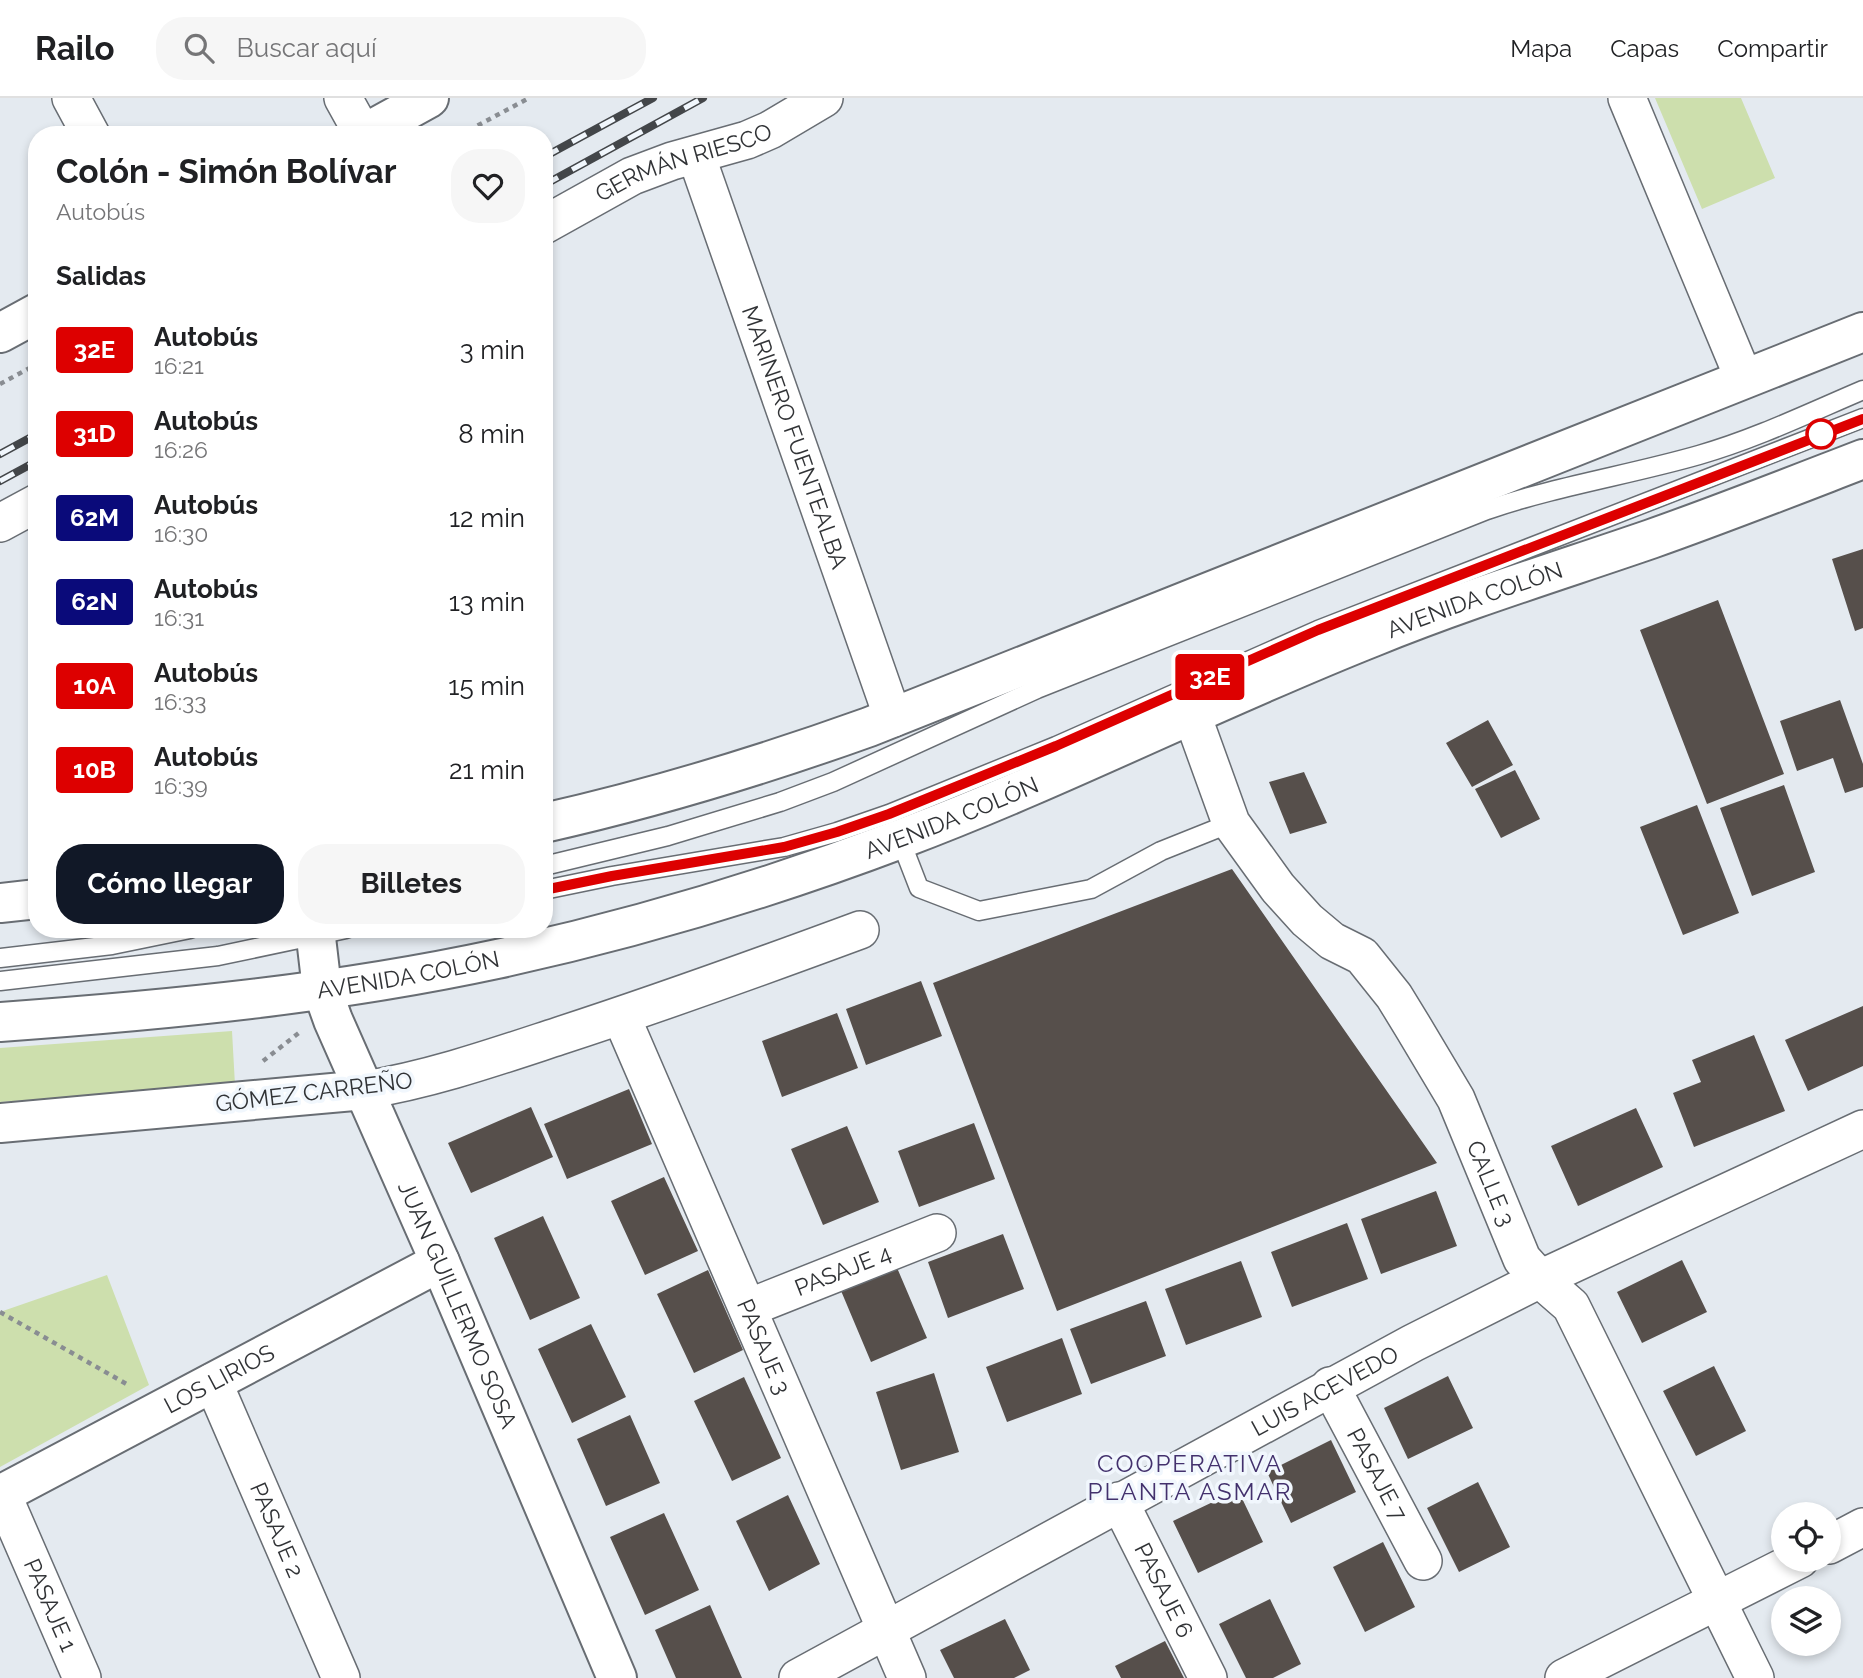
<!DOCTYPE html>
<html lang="es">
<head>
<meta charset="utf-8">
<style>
  :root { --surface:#fff; --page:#f6f6f6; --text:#202124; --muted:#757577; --line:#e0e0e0; --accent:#111827 }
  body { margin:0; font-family:Raleway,sans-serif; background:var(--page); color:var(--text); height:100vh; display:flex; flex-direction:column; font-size:26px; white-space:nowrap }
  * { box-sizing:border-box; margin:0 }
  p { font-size:23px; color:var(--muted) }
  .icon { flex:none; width:38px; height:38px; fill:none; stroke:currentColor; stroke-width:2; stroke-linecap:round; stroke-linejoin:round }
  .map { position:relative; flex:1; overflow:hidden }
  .details { position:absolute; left:28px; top:28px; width:525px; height:812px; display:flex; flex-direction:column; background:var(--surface); border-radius:28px; box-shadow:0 4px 10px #0003 }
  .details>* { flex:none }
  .badge { padding:0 14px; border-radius:5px; font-size:24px; line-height:46px }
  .fabs { position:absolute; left:1771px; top:1404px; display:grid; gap:14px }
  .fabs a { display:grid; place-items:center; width:70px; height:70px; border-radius:50%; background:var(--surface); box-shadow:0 4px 10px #0003; font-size:35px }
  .map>.badge { position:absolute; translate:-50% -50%; box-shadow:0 0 0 4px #fff }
  h2 { padding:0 28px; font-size:26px; line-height:63px }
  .round { display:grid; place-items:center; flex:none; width:74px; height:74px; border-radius:28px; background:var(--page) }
  .overview { display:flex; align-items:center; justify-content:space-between; height:119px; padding:0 28px }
  h1 { font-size:33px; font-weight:700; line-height:52px }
  .action { display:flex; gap:14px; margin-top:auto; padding:14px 28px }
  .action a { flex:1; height:80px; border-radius:28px; background:var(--accent); color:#fff; font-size:28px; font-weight:700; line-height:80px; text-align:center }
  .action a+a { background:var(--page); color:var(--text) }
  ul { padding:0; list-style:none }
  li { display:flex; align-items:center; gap:21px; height:84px; padding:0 28px }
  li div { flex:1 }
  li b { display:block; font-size:26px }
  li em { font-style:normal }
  li .badge { min-width:77px; font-weight:700; text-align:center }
  header { display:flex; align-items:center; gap:42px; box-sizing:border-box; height:98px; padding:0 35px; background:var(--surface); border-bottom:2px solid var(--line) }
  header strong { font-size:33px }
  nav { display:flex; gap:38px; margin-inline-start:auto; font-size:24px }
  .search { width:490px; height:63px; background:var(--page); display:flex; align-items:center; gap:18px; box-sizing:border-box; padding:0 24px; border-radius:28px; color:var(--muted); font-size:26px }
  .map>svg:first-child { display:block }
  .green { fill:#cddfad }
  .building { fill:#564f4b }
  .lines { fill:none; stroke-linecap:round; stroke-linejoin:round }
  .lane-casing { stroke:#686d73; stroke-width:21 }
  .street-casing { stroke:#686d73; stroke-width:40 }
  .secondary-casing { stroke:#686d73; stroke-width:42 }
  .primary-casing { stroke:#686d73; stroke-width:42 }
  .path { stroke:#898d92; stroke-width:4.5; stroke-dasharray:5 5; stroke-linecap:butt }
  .lane { stroke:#fff; stroke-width:18 }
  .street { stroke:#fff; stroke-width:37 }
  .secondary { stroke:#fff; stroke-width:38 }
  .primary { stroke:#fff; stroke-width:38 }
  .rail-casing { stroke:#434649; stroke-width:8 }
  .rail { stroke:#f1f7fd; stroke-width:5; stroke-dasharray:16; stroke-linecap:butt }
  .line-casing { stroke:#fff; stroke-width:16 }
  .line { stroke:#d00; stroke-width:10 }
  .stop-dot { fill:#fff; stroke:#d00; stroke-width:3.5 }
  .labels { text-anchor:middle; stroke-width:7; stroke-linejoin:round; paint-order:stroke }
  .street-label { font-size:23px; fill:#313336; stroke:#f1f7fd }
  .neighbourhood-label { font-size:24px; letter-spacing:2px; fill:#43316d; stroke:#f1f7fd }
</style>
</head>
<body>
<header>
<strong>Railo</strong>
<div class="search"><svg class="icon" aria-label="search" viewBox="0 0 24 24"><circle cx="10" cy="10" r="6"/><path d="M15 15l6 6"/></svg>Buscar aquí</div>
<nav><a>Mapa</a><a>Capas</a><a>Compartir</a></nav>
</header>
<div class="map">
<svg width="1863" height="1580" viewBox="0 0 1863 1580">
  <rect width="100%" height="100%" fill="#e4eaf0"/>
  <!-- green -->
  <path class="green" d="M 1655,0 L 1741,0 L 1775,80 L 1702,111 Z
    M 232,933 L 235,987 L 0,1004 L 0,950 Z
    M 107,1177 L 149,1287 L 0,1369 L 0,1214 Z"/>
  <!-- building -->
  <path class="building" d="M 1863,451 L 1863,530 L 1855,533 L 1832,461 Z
    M 1718,502 L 1784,676 L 1707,706 L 1640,532 Z
    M 1840,602 L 1863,666 L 1863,689 L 1845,695 L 1833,660 L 1797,673 L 1780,623 Z
    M 1488,622 L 1513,667 L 1472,689 L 1446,645 Z
    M 1515,672 L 1540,721 L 1501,740 L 1475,691 Z
    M 1304,674 L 1327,725 L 1290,736 L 1269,684 Z
    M 1784,687 L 1815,774 L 1752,798 L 1720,710 Z
    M 1697,707 L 1739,815 L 1683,837 L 1640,729 Z
    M 1232,771 L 1437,1065 L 1057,1213 L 933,885 Z
    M 921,883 L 942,938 L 866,967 L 846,911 Z
    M 1863,908 L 1863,968 L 1808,993 L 1785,942 Z
    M 837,915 L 858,970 L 782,999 L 762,943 Z
    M 1754,937 L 1785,1013 L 1694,1049 L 1673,995 L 1701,984 L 1692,962 Z
    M 629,991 L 652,1046 L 567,1081 L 544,1026 Z
    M 531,1009 L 553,1059 L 471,1095 L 448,1045 Z
    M 1636,1010 L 1663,1069 L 1578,1108 L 1551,1048 Z
    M 974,1025 L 995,1081 L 919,1109 L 898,1053 Z
    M 847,1028 L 879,1104 L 823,1127 L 791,1051 Z
    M 664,1079 L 698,1153 L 645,1177 L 611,1103 Z
    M 1436,1093 L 1457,1148 L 1381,1176 L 1361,1121 Z
    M 543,1118 L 580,1200 L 530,1222 L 494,1140 Z
    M 1347,1125 L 1368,1181 L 1292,1209 L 1271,1154 Z
    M 1003,1136 L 1024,1191 L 948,1220 L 928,1164 Z
    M 1682,1162 L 1707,1214 L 1642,1245 L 1617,1194 Z
    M 1241,1163 L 1262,1219 L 1186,1247 L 1165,1191 Z
    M 895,1165 L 927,1240 L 871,1264 L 839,1188 Z
    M 708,1172 L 743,1252 L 694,1275 L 657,1196 Z
    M 1146,1203 L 1166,1258 L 1091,1286 L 1070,1231 Z
    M 591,1226 L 626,1299 L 572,1325 L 538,1251 Z
    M 1062,1240 L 1082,1296 L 1007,1324 L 986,1269 Z
    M 1714,1268 L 1746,1333 L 1696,1358 L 1663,1293 Z
    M 934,1275 L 959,1354 L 901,1372 L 876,1294 Z
    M 1448,1278 L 1473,1330 L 1408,1361 L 1384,1310 Z
    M 744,1279 L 781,1360 L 732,1383 L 694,1303 Z
    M 630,1317 L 660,1385 L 606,1408 L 577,1341 Z
    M 1331,1342 L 1356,1394 L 1291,1425 L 1267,1374 Z
    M 1478,1384 L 1510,1449 L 1459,1474 L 1427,1410 Z
    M 1238,1392 L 1263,1444 L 1198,1475 L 1173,1423 Z
    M 788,1397 L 820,1466 L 769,1493 L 736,1423 Z
    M 664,1415 L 699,1492 L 645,1517 L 610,1439 Z
    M 1383,1444 L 1415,1509 L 1365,1534 L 1333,1469 Z
    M 1270,1501 L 1301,1566 L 1273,1580 L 1246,1580 L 1219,1526 Z
    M 710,1507 L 742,1580 L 676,1580 L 655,1532 Z
    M 1005,1521 L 1030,1572 L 1014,1580 L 954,1580 L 940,1552 Z
    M 1165,1543 L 1184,1580 L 1121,1580 L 1115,1568 Z"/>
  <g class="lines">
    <!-- lane casing -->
    <g class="lane-casing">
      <path id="lane" d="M 900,741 L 919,790 L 979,813 L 1091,791 L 1161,753 L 1231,725
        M 544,768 L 668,738 L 780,704 L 833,684 L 1037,591 L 1487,412 C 1557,388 1629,377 1699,357 C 1755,341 1809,315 1863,292
        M 544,792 L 612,778 L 784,749 L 837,734 L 889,716 L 1056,648 L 1318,532 L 1863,320
        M 0,860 L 112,847 L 190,831
        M 0,883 L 218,858 L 346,831"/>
    </g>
    <!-- street casing -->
    <g class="street-casing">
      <g id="street">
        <path d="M 71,0 L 91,37"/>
        <path d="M 343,0 L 363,36"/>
        <path d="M 1627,0 L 1744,281"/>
        <path id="s1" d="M 696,57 L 893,620"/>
        <path id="s2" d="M 544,127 L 632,78 L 672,63 L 747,42 L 770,32 L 824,0"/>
        <path d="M 0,425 L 37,405"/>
        <path id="s3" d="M 1192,617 L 1231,725 L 1278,790 L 1307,822 L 1332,843 L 1362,858 L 1394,898 L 1413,929 L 1456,1001 L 1522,1161 L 1540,1181 L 1571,1208 L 1755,1580"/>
        <path id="s4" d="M 621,918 L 907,1580"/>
        <path d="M 365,992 C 432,981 495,959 559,938 C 660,905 760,869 860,832"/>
        <path id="s5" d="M 748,1210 L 937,1135"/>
        <path id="s6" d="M 213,1284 L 341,1580"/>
        <path id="s7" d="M 1330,1288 L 1423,1463"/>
        <path id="s8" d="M 2,1396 L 82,1580"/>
        <path id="s9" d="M 1119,1403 L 1208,1580"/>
        <path d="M 1829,1447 L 1863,1429"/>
        <path id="s10" d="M 798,1580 L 1413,1245 L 1540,1181 L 1863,1031"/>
        <path d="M 1564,1580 L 1800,1461"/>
      </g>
    </g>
    <!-- secondary casing -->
    <g class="secondary-casing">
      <g id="secondary">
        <path d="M 362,37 L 429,0"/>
        <path d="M 0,235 L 37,215"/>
        <path id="s11" d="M 315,831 L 322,891 L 333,922 L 440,1164 L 617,1580"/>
        <path d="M 0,1025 L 365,992"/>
        <path id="s12" d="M 0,1397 L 440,1164"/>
      </g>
    </g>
    <!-- primary casing -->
    <g class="primary-casing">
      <g id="primary">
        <path d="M 544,725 C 655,700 763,667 869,629 L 1863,234"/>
        <path d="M 0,805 L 37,801"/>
        <path id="s13" d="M 0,924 C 167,912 334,896 497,861 C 635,831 771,790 903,740 C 1062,680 1214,602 1373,539 C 1464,502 1558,473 1651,441 C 1722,416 1793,388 1863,361"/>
      </g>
    </g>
    <!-- path -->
    <path class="path" d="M 460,37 L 529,0
      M 0,286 L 37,266
      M 263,963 L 300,934
      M 0,1214 L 130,1288"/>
    <!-- lane -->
    <use href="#lane" class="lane"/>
    <!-- street -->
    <use href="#street" class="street"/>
    <!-- secondary -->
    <use href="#secondary" class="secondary"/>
    <!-- primary -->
    <use href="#primary" class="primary"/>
    <!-- rail casing -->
    <g class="rail-casing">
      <path id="rail" d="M 544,59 L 653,0
        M 544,87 L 703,0
        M 0,356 L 37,336
        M 0,383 L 37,363"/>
    </g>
    <!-- rail -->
    <use href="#rail" class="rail"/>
  </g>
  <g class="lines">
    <!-- line casing -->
    <g class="line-casing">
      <path id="line" d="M 544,792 L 612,778 L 784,749 L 837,734 L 889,716 L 1056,648 L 1318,532 L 1863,321"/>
    </g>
    <!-- line -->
    <use href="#line" class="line"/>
  </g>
  <!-- markers -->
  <circle class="stop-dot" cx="1821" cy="336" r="14"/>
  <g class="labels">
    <!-- street labels -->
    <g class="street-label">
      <text dy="8" stroke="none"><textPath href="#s2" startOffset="154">GERMÁN RIESCO</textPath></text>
      <text dy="8" stroke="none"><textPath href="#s1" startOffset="299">MARINERO FUENTEALBA</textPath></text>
      <text dy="8" stroke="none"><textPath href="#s13" startOffset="1545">AVENIDA COLÓN</textPath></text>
      <text dy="8" stroke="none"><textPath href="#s13" startOffset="978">AVENIDA COLÓN</textPath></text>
      <text dy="8" stroke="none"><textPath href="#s13" startOffset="411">AVENIDA COLÓN</textPath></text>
      <text transform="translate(314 994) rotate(-7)" y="8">GÓMEZ CARREÑO</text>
      <text dy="8" stroke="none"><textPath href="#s3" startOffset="567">CALLE 3</textPath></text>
      <text dy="8" stroke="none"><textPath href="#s5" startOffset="102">PASAJE 4</textPath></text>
      <text dy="8" stroke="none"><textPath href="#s11" startOffset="404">JUAN GUILLERMO SOSA</textPath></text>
      <text dy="8" stroke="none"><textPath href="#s4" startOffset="360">PASAJE 3</textPath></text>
      <text dy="8" stroke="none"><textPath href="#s12" startOffset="248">LOS LIRIOS</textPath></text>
      <text dy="8" stroke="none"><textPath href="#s10" startOffset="600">LUIS ACEVEDO</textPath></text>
      <text dy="8" stroke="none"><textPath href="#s7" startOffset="100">PASAJE 7</textPath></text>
      <text dy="8" stroke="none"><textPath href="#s6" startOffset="161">PASAJE 2</textPath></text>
      <text dy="8" stroke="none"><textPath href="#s9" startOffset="100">PASAJE 6</textPath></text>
      <text dy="8" stroke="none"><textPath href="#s8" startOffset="121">PASAJE 1</textPath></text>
    </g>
    <!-- neighbourhood labels -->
    <g class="neighbourhood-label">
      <text x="1190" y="1374">COOPERATIVA<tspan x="1190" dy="28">PLANTA ASMAR</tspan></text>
    </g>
  </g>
</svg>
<div class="fabs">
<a><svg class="icon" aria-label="locate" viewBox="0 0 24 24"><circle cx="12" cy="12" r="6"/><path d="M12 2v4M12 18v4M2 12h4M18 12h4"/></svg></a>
<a><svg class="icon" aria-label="layers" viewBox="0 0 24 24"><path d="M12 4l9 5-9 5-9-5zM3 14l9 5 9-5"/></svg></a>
</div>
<b class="badge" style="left:1210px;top:579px;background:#d00;color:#fff">32E</b>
<section class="details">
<div class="overview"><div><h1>Colón - Simón Bolívar</h1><p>Autobús</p></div><a class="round"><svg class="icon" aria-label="heart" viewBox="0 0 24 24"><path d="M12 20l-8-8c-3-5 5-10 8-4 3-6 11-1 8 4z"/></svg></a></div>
<h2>Salidas</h2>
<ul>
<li><span class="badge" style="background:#d00;color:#fff">32E</span><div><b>Autobús</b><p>16:21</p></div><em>3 min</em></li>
<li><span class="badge" style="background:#d00;color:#fff">31D</span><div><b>Autobús</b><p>16:26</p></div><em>8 min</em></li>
<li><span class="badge" style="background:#0a0a7a;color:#fff">62M</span><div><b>Autobús</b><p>16:30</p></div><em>12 min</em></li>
<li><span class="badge" style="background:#0a0a7a;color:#fff">62N</span><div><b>Autobús</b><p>16:31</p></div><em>13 min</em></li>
<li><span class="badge" style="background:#d00;color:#fff">10A</span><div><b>Autobús</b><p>16:33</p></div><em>15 min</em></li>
<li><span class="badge" style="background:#d00;color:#fff">10B</span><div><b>Autobús</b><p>16:39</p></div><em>21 min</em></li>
</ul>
<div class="action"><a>Cómo llegar</a><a>Billetes</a></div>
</section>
</div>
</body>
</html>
